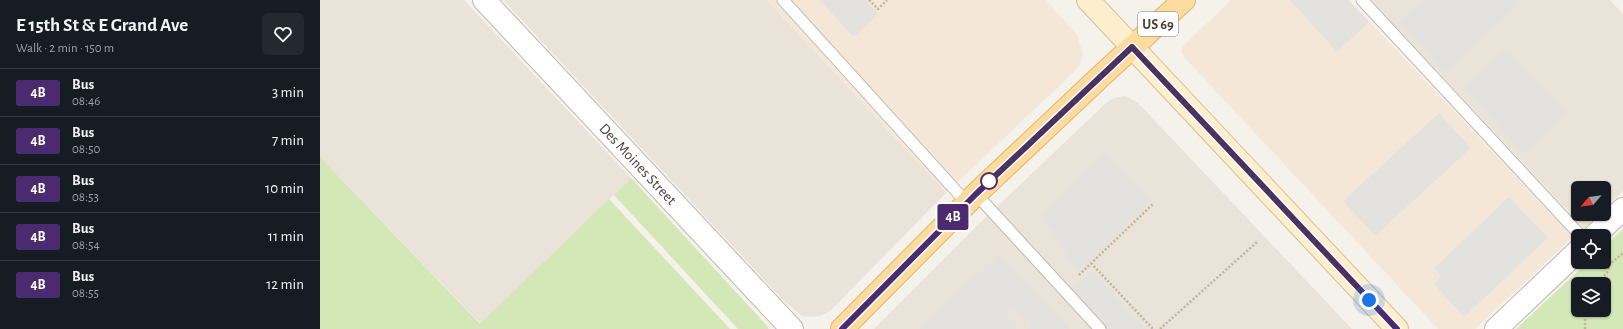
<!DOCTYPE html>
<html lang="en">
<head>
<meta charset="utf-8">
<style>
  :root { --surface:#171b24; --page:#242831; --text:#f1f3f6; --muted:#9ea1a6; --line:#363941 }
  body { margin:0; font-family:"Alegreya Sans",sans-serif; background:var(--page); color:var(--text); height:100vh; display:flex; flex-direction:column; font-size:15px; white-space:nowrap }
  * { box-sizing:border-box; margin:0 }
  p { font-size:13px; color:var(--muted) }
  .icon { flex:none; width:22px; height:22px; fill:none; stroke:currentColor; stroke-width:2; stroke-linecap:round; stroke-linejoin:round }
  .map { position:relative; flex:1; overflow:hidden }
  .panel { display:flex; flex-direction:column; background:var(--surface); width:320px }
  .panel>* { flex:none }
  .badge { padding:0 8px; border-radius:3px; font-size:14px; line-height:26px }
  .needle { width:26px; rotate:242deg }
  .controls { position:absolute; left:1251px; top:181px; display:grid; gap:8px }
  .controls a { display:grid; place-items:center; width:40px; height:40px; border-radius:6px; background:var(--surface); box-shadow:0 1px 3px #0004; font-size:20px }
  .you { position:absolute; width:20px; height:20px; margin:-10px; border:3px solid #fff; border-radius:50%; background:#1a73e8; box-shadow:0 0 0 6px #1a73e833 }
  .map>.badge { position:absolute; translate:-50% -50%; box-shadow:0 0 0 2px #fff }
  .round { display:grid; place-items:center; flex:none; width:42px; height:42px; border-radius:6px; background:var(--page) }
  .overview { display:flex; align-items:center; justify-content:space-between; height:68px; padding:0 16px }
  h1 { font-size:19px; font-weight:600; line-height:30px }
  ul { padding:0; list-style:none }
  li { display:flex; align-items:center; gap:12px; height:48px; padding:0 16px; border-top:1px solid var(--line) }
  li div { flex:1 }
  li b { display:block; font-size:15px }
  li em { font-style:normal }
  li .badge { min-width:44px; font-weight:700; text-align:center }
  main { display:flex; flex:1; min-height:0 }
  .map>svg:first-child { display:block }
  .residential { fill:#e9e3d9 }
  .commercial { fill:#f5e7d8 }
  .green { fill:#d4e7b6; fill-rule:evenodd }
  .parking { fill:#e4e2df }
  .lines { fill:none; stroke-linecap:round; stroke-linejoin:round }
  .lane-casing { stroke:#c0b9ae; stroke-width:13 }
  .street-casing { stroke:#c0b9ae; stroke-width:24 }
  .secondary-casing { stroke:#d3c19c; stroke-width:24 }
  .primary-casing { stroke:#e1b76d; stroke-width:24 }
  .path { stroke:#c2b39f; stroke-width:2.5; stroke-dasharray:2 2; stroke-linecap:butt }
  .lane { stroke:#fff; stroke-width:11 }
  .street { stroke:#fff; stroke-width:22 }
  .secondary { stroke:#fdeecd; stroke-width:22 }
  .primary { stroke:#fbdb9e; stroke-width:22 }
  .line-casing { stroke:#fff; stroke-width:9 }
  .line { stroke:#4c2a6f; stroke-width:6 }
  .walk { stroke:#494239; stroke-width:4; stroke-dasharray:0 7.2 }
  .stop-dot { fill:#fff; stroke:#4c2a6f; stroke-width:2 }
  .labels { text-anchor:middle; stroke-width:3.5; stroke-linejoin:round; paint-order:stroke }
  .shield { fill:#fff; stroke:#807b74; stroke-width:1 }
  .shield-label { font-size:14px; font-weight:bold; fill:#494239 }
  .street-label { font-size:15px; fill:#494239; stroke:#fff }
</style>
</head>
<body>
<main>
<section class="panel">
<div class="overview"><div><h1>E 15th St &amp; E Grand Ave</h1><p>Walk · 2 min · 150 m</p></div><a class="round"><svg class="icon" aria-label="heart" viewBox="0 0 24 24"><path d="M12 20l-8-8c-3-5 5-10 8-4 3-6 11-1 8 4z"/></svg></a></div>
<ul>
<li><span class="badge" style="background:#4c2a6f;color:#fff">4B</span><div><b>Bus</b><p>08:46</p></div><em>3 min</em></li>
<li><span class="badge" style="background:#4c2a6f;color:#fff">4B</span><div><b>Bus</b><p>08:50</p></div><em>7 min</em></li>
<li><span class="badge" style="background:#4c2a6f;color:#fff">4B</span><div><b>Bus</b><p>08:53</p></div><em>10 min</em></li>
<li><span class="badge" style="background:#4c2a6f;color:#fff">4B</span><div><b>Bus</b><p>08:54</p></div><em>11 min</em></li>
<li><span class="badge" style="background:#4c2a6f;color:#fff">4B</span><div><b>Bus</b><p>08:55</p></div><em>12 min</em></li>
</ul>
</section>
<div class="map">
<svg width="1303" height="329" viewBox="0 0 1303 329">
  <rect width="100%" height="100%" fill="#f5f1eb"/>
  <!-- residential -->
  <path class="residential" d="M 0,0 L 144,0 L 311,178 L 161,324 L 0,157 Z
    M 183,0 L 447,0 L 626,193 L 510,311 L 500,316 L 491,317 L 482,316 L 465,302 Z
    M 1051,0 L 1290,0 L 1303,14 L 1303,191 L 1284,209 L 1284,188 L 1258,188 L 1258,214 L 1279,214 L 1264,228 Z
    M 805,96 L 817,102 L 1032,329 L 554,329 L 662,221 L 786,103 L 794,98 Z"/>
  <!-- commercial -->
  <path class="commercial" d="M 447,0 L 726,0 L 757,35 L 763,53 L 760,64 L 754,72 L 626,193 Z
    M 911,0 L 1029,0 L 1253,237 L 1155,329 L 1118,329 L 864,57 L 861,51 L 862,47 Z"/>
  <!-- green -->
  <path class="green" d="M 0,157 L 160,324 L 289,199 L 410,329 L 0,329 Z
    M 311,178 L 449,328 L 448,329 L 418,329 L 294,195 Z
    M 1303,229 L 1303,329 L 1196,329 L 1268,262 L 1284,262 L 1284,247 ZM 1258,284 L 1284,284 L 1284,310 L 1258,310 Z"/>
  <!-- parking -->
  <path class="parking" d="M 501,0 L 545,0 L 558,14 L 534,37 L 500,1 Z
    M 970,0 L 1028,0 L 1049,22 L 1017,52 Z
    M 1102,0 L 1196,0 L 1200,4 L 1125,73 L 1079,22 Z
    M 1187,49 L 1247,112 L 1204,153 L 1144,89 Z
    M 1119,113 L 1151,148 L 1055,236 L 1023,201 Z
    M 786,152 L 832,201 L 759,271 L 749,259 L 733,232 L 721,218 Z
    M 1189,197 L 1228,238 L 1144,317 L 1114,284 L 1121,276 L 1114,268 Z
    M 679,254 L 750,329 L 707,329 L 709,327 L 710,322 L 695,308 L 690,307 L 687,311 L 687,315 L 698,326 L 695,329 L 599,329 Z
    M 771,270 L 826,329 L 783,329 L 748,292 Z"/>
  <g class="lines">
    <!-- lane casing -->
    <g class="lane-casing">
      <path id="lane" d="M 463,0 L 647,203
        M 1042,0 L 1261,236
        M 656,194 L 780,329"/>
    </g>
    <!-- street casing -->
    <g class="street-casing">
      <path id="street" d="M 164,0 L 472,329
        M 1274,236 L 1303,209
        M 1176,329 L 1258,251"/>
    </g>
    <!-- secondary casing -->
    <g class="secondary-casing">
      <path id="secondary" d="M 768,0 L 1077,329"/>
    </g>
    <!-- primary casing -->
    <g class="primary-casing">
      <path id="primary" d="M 522,329 L 656,194 L 781,76 L 864,0"/>
    </g>
    <!-- path -->
    <path class="path" d="M 549,0 L 558,9 L 567,0
      M 771,263 L 833,329
      M 759,275 L 834,203
      M 1275,284 L 1287,273 L 1290,264 L 1303,253
      M 840,329 L 937,242
      M 1265,329 L 1265,310"/>
    <!-- lane -->
    <use href="#lane" class="lane"/>
    <!-- street -->
    <use href="#street" class="street"/>
    <!-- secondary -->
    <use href="#secondary" class="secondary"/>
    <!-- primary -->
    <use href="#primary" class="primary"/>
  </g>
  <g class="lines">
    <!-- line casing -->
    <g class="line-casing">
      <path id="line" d="M 522,329 L 656,194 L 812,47 L 1077,329"/>
    </g>
    <!-- line -->
    <use href="#line" class="line"/>
    <!-- walk -->
    <path class="walk" d="M 669,181 L 667,183 L 812,47 L 1049,300"/>
  </g>
  <!-- markers -->
  <circle class="stop-dot" cx="669" cy="181" r="8"/>
  <g class="labels">
    <!-- shield labels -->
    <rect class="shield" x="818" y="12" width="40" height="24" rx="3"/>
    <g class="shield-label">
      <text x="838" y="29">US 69</text>
    </g>
    <!-- street labels -->
    <g class="street-label">
      <text transform="translate(318 164) rotate(47)" y="5">Des Moines Street</text>
    </g>
  </g>
</svg>
<div class="controls">
<a><svg class="needle" viewBox="-14 -14 28 28"><path d="M0-13l5 13h-10z" fill="#e53935"/><path d="M0 13l5-13h-10z" fill="#9ea1a6"/></svg></a>
<a><svg class="icon" aria-label="locate" viewBox="0 0 24 24"><circle cx="12" cy="12" r="6"/><path d="M12 2v4M12 18v4M2 12h4M18 12h4"/></svg></a>
<a><svg class="icon" aria-label="layers" viewBox="0 0 24 24"><path d="M12 4l9 5-9 5-9-5zM3 14l9 5 9-5"/></svg></a>
</div>
<div class="you" style="left:1049px;top:300px"></div>
<b class="badge" style="left:633px;top:217px;background:#4c2a6f;color:#fff">4B</b>
</div>
</main>
</body>
</html>
